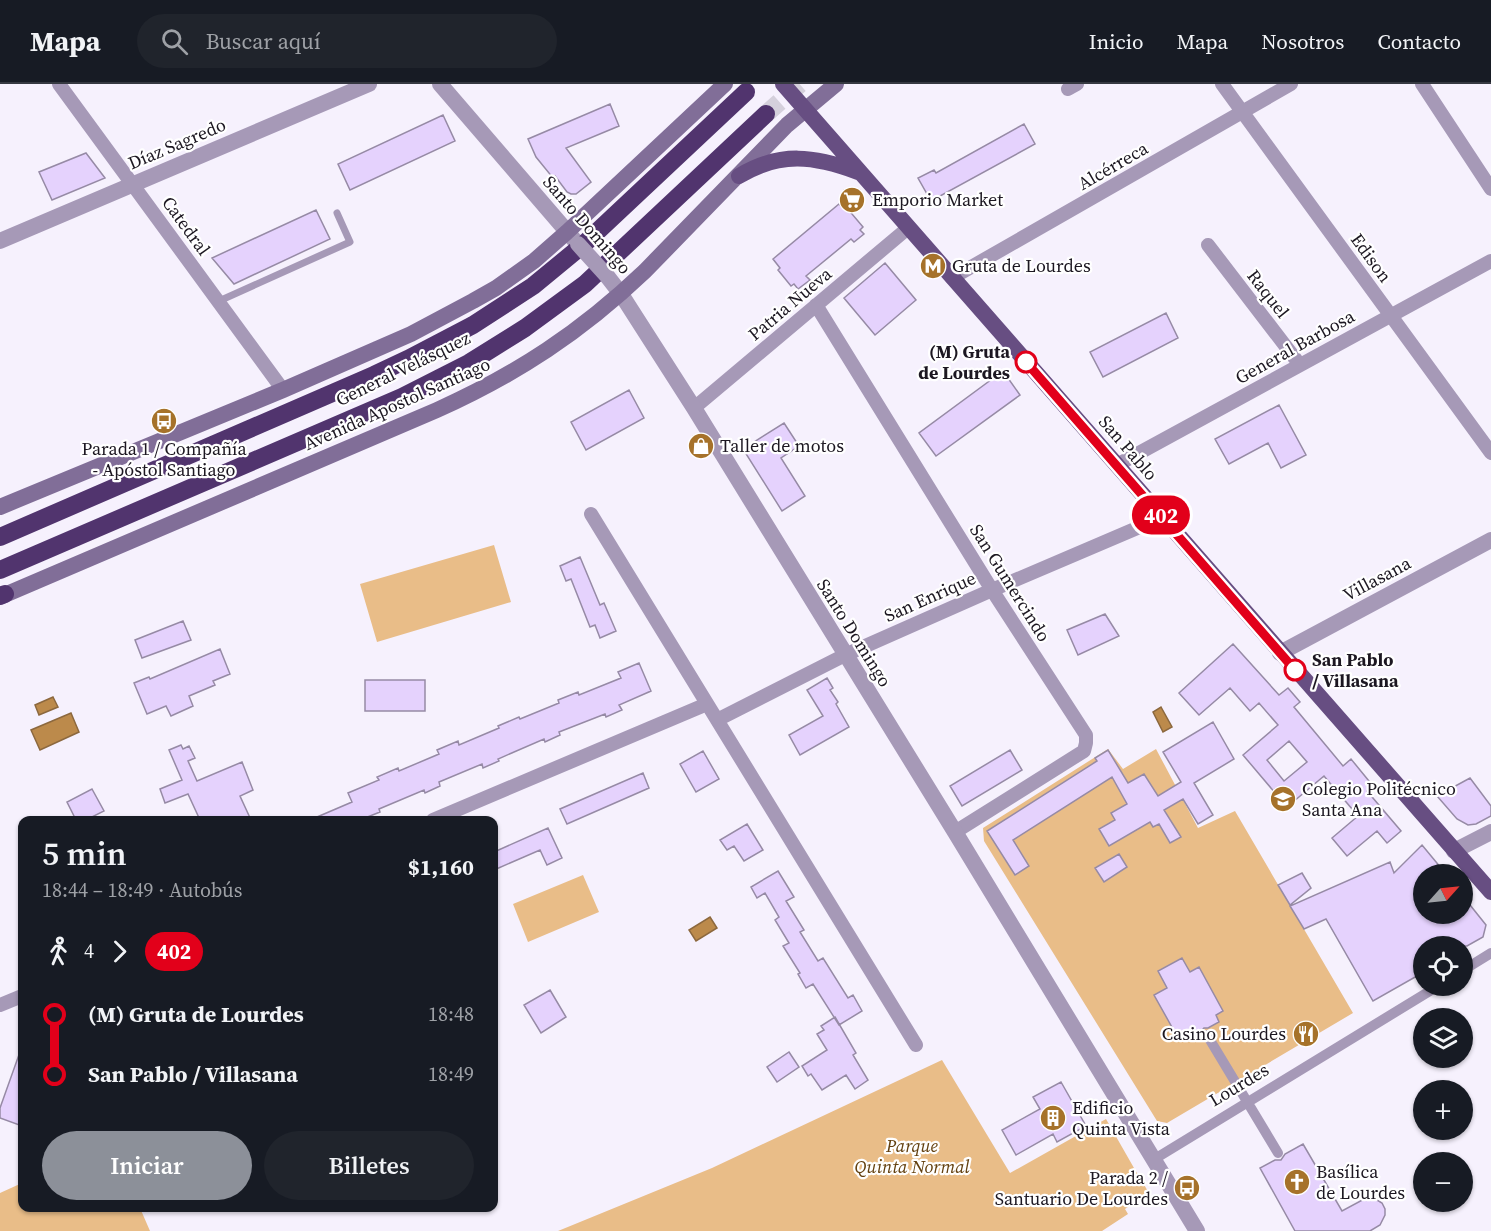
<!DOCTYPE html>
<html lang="es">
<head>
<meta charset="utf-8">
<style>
  :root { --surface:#171b24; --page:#20242c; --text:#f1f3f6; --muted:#9ea1a6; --line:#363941; --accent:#8c9099 }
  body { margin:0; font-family:"Source Serif 4",serif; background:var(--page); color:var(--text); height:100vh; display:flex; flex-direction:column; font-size:22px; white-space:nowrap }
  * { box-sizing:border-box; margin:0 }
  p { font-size:20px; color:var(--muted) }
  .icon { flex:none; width:33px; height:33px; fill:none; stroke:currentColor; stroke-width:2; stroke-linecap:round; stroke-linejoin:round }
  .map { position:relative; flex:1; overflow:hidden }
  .details { position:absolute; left:18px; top:732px; width:480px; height:396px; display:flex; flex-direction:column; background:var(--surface); border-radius:12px; box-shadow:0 2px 4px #0004 }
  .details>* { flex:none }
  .badge { padding:0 12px; border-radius:20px; font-size:21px; line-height:39px }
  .needle { width:39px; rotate:63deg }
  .controls { position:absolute; left:1413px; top:780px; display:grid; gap:12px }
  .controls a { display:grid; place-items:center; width:60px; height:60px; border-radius:50%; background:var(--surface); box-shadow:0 2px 4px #0004; font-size:30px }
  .map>.badge { position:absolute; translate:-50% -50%; box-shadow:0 0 0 3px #fff }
  .legs { display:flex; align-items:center; gap:9px; height:66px; padding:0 24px; font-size:20px }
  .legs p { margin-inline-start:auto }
  .head { display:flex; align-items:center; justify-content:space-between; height:102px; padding:0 24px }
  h1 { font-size:33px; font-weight:600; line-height:45px }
  .button { display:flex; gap:12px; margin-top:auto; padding:12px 24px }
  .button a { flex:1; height:69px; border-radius:36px; background:var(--accent); color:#fff; font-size:24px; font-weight:600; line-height:69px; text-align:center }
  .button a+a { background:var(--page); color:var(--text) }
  ul { padding:0 24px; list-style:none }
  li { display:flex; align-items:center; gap:21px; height:60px; font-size:22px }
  li i { display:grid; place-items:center; width:9px; height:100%; margin:0 8px; background:currentColor }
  li i::after { content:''; width:15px; height:15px; margin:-8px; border:4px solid; border-radius:50%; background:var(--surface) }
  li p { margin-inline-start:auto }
  li:first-child i { background:linear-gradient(#0000 50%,currentColor 0) }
  li:last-child i { background:linear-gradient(currentColor 50%,#0000 0) }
  header { display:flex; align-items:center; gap:36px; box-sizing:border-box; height:84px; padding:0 30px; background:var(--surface); border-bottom:2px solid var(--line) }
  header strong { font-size:28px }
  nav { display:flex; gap:33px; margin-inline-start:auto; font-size:21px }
  .search { width:420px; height:54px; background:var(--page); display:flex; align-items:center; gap:15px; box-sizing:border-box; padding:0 21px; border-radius:33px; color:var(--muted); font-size:22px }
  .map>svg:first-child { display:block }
  .green { fill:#e9bd88 }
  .water { fill:#bc8a4b; stroke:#8c683e; stroke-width:1.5 }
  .building { fill:#e5d2fd; stroke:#968aa5; stroke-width:1.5; fill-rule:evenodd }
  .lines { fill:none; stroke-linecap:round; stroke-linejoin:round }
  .motorway-tunnel { stroke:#d5d0dc; stroke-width:18; stroke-dasharray:18 9; stroke-linecap:butt }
  .service { stroke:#a699b7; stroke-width:7 }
  .pedestrian { stroke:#a699b7; stroke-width:10 }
  .minor { stroke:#a699b7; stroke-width:14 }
  .tertiary { stroke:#a699b7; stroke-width:16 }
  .secondary { stroke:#816e98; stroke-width:16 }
  .primary { stroke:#674e82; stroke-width:16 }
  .motorway { stroke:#51346e; stroke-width:18 }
  .tertiary-bridge { stroke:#a699b7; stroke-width:16 }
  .line-1-casing { stroke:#fff; stroke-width:14 }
  .line-1 { stroke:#e2001a; stroke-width:9 }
  .stop-1-dot { fill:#fff; stroke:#e2001a; stroke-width:3 }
  .labels { text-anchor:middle; stroke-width:4.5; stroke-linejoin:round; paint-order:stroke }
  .street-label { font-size:18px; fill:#1c1721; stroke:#fff }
  .poi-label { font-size:18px; fill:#1c1721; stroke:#fff; text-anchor:start }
  .stop-label { font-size:18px; font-weight:bold; fill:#1c1721; stroke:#fff; text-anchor:end }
  .park-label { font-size:18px; font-style:italic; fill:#63400f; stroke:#fff }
</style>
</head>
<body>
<header>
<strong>Mapa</strong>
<div class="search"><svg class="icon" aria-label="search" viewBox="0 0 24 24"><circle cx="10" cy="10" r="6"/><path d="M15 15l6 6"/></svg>Buscar aquí</div>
<nav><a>Inicio</a><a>Mapa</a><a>Nosotros</a><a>Contacto</a></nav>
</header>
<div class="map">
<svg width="1491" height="1147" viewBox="0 0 1491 1147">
  <rect width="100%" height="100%" fill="#f6f1fd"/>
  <!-- green -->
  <path class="green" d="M 494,461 L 511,518 L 377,558 L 360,500 Z
    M 1108,665 L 1123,685 L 1156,665 L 1198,744 L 1235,727 L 1353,929 L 1167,1039 L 1157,1037 L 984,757 L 983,744 Z
    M 583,791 L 599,828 L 528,858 L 513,820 Z
    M 942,976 L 1010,1089 L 1106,1035 L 1134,1084 L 1149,1109 L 1125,1125 L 1128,1130 L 1102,1147 L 558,1147 L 712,1084 Z
    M 22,1099 L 22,1124 L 140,1124 L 150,1147 L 0,1147 L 0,1109 Z"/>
  <!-- water -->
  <path class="water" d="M 53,613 L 58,623 L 39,631 L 35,621 Z
    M 1161,623 L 1172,643 L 1163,648 L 1153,628 Z
    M 71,629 L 79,648 L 40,666 L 31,646 Z
    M 710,833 L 717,844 L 696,857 L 689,846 Z"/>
  <!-- building -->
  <path class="building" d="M 610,20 L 619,42 L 566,64 L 591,98 L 576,110 L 571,110 L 567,108 L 555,92 L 553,94 L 536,73 L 528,55 Z
    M 443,31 L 455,57 L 350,106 L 338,80 Z
    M 1024,40 L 1035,60 L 931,117 L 918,94 L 934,86 L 936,89 Z
    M 86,69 L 105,94 L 52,116 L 39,88 Z
    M 839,120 L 845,126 L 847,124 L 863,143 L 860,146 L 864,150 L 854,158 L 851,155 L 806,192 L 810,196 L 798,205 L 794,200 L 791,202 L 778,186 L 780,184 L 773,175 Z
    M 316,126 L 330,155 L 234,200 L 212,174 Z
    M 885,179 L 916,216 L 875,251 L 844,214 Z
    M 1166,229 L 1178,254 L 1103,293 L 1090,268 Z
    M 1003,287 L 1020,311 L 936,372 L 919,349 Z
    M 629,306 L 644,334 L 586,366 L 571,338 Z
    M 1279,321 L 1306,371 L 1281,384 L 1268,359 L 1229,380 L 1215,355 Z
    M 784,339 L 799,362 L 781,374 L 805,412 L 782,427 L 743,365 Z
    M 580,473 L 600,521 L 604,519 L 616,547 L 600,554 L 595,541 L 590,543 L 571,495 L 566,497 L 560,482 Z
    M 1105,530 L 1119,552 L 1078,571 L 1067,546 Z
    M 183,537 L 191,556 L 142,574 L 135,556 Z
    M 1233,560 L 1279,611 L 1288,604 L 1300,618 L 1294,623 L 1343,682 L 1351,675 L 1373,702 L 1367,707 L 1401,747 L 1387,759 L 1377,747 L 1347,772 L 1332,754 L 1358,732 L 1324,692 L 1287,723 L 1243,671 L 1278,641 L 1259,619 L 1250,627 L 1230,604 L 1199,631 L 1179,609 ZM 1289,657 L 1307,678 L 1284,697 L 1267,676 Z
    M 220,565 L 230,590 L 213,597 L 215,601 L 189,612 L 193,622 L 171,632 L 166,622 L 147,630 L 134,599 L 149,593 L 150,595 Z
    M 639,579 L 651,607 L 619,621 L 622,626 L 606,633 L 605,630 L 559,648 L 560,651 L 545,658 L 544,655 L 498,675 L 499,677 L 483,684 L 482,680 L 439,698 L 440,702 L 425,709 L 424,706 L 379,725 L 380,728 L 360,736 L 310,736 L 352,718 L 348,709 L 379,696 L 377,693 L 398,684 L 399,687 L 439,670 L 437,666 L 458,657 L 459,661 L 499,644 L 498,642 L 519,633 L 520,635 L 559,619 L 558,616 L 578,608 L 579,611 L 621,594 L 618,588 Z
    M 827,594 L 833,604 L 830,606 L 838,618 L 836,620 L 849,643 L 800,671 L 789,651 L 823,632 L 807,606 Z
    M 365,596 L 425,596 L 425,627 L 365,627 Z
    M 1213,638 L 1234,675 L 1194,699 L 1213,731 L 1198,740 L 1183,715 L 1164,726 L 1181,753 L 1170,759 L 1159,740 L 1153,743 L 1150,738 L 1109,762 L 1099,745 L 1115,736 L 1111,729 L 1127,720 L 1112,693 L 1013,756 L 1029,782 L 1015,791 L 987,747 L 1097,677 L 1095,674 L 1108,666 L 1128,699 L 1144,690 L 1158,712 L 1181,698 L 1163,668 Z
    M 181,661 L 183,665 L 189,662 L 195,674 L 188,677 L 197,697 L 242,678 L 253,706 L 240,712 L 251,736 L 200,736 L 188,710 L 165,719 L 160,705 L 182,696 L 169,666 Z
    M 1010,666 L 1022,686 L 962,722 L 950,702 Z
    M 703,667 L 719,695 L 696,708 L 680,680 Z
    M 643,689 L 649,704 L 567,740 L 560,725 Z
    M 1470,694 L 1491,722 L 1491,732 L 1476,740 L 1468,741 L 1457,735 L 1437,712 Z
    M 92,705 L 104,727 L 86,736 L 76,736 L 67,718 Z
    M 747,740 L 763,766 L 744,777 L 734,762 L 727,766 L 720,756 Z
    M 548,744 L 562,774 L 547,781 L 540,766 L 494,786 L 494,768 Z
    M 1422,761 L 1446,790 L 1424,790 L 1424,830 L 1462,830 L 1462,811 L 1486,841 L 1483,853 L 1467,862 L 1424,862 L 1424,888 L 1373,917 L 1326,835 L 1304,845 L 1290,822 L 1390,778 L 1394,789 Z
    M 1119,770 L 1127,783 L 1104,798 L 1095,784 Z
    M 778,787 L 794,813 L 786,817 L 804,846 L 800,848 L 818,877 L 823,874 L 848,914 L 853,911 L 862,927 L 839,941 L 813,900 L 806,904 L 798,890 L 800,889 L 783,862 L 789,859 L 775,836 L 779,833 L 765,809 L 757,814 L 751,803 Z
    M 1302,789 L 1311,804 L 1290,821 L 1278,801 Z
    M 1182,874 L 1190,888 L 1199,883 L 1223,927 L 1216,931 L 1219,938 L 1208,944 L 1204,944 L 1196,951 L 1193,946 L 1178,954 L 1154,911 L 1167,904 L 1158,887 Z
    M 550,906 L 566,933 L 541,949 L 524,921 Z
    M 835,933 L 856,969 L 853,971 L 868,996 L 855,1005 L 846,991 L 822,1006 L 811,990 L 808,992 L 802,982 L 827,966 L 817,950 L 824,946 L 821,942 Z
    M 21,965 L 22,966 L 22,1042 L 0,1034 L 0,1024 Z
    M 789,968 L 799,983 L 777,998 L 767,983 Z
    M 1061,998 L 1086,1042 L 1057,1058 L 1053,1050 L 1016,1071 L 1002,1046 L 1040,1025 L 1033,1013 Z
    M 1303,1060 L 1342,1127 L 1366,1114 L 1377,1116 L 1382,1119 L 1385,1125 L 1385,1131 L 1380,1141 L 1370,1147 L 1295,1147 L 1260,1084 L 1275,1076 L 1281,1076 L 1285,1070 Z"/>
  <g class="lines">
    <!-- motorway-tunnel -->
    <path class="motorway-tunnel" d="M 766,30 L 800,0"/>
    <!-- service -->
    <path class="service" d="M 219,217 L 350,158 L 337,129"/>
    <!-- pedestrian -->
    <path class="pedestrian" d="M 1462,887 L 1491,869
      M 1207,951 L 1278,1069
      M 1153,1076 L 1438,902"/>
    <!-- minor -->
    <path class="minor" d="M 59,0 L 283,306
      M 1222,0 L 1491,369
      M 1422,0 L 1491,105
      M 1068,5 L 1077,0
      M 1208,161 L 1300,281
      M 952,194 L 1291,0
      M 816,221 L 992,506 L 1086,651 L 1086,659 L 1084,667 L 955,748
      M 694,324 L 908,144
      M 1117,381 L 1491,177
      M 591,430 L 916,961
      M 717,636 L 845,571 L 992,506 L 1163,433
      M 433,736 L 707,620
      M 0,921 L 22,912"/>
    <!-- tertiary -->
    <path class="tertiary" d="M 440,0 L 576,158
      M 0,157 L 369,0
      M 607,192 L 621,210 L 694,324 L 955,748 L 1197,1147
      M 1280,569 L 1491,456
      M 1454,767 L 1491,748"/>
    <!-- secondary -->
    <path class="secondary" d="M 0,423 L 283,306 L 411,250 L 473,217 L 496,204 L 534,177 L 567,148 L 725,0
      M 0,513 L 437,326 C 517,290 581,248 645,187 L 787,41 L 836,0"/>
    <!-- primary -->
    <path class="primary" d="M 783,0 L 1491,808
      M 739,92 C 780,67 815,72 858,88"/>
    <!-- motorway -->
    <path class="motorway" d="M 0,453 L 374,291 L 408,275 L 473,241 L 533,202 L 584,160 L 746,8
      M 0,486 L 402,313 L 469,279 L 525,244 L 585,200 L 766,30
      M 0,512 L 5,510"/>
    <!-- tertiary-bridge -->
    <path class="tertiary-bridge" d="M 578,160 L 607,192"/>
  </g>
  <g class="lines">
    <!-- line-1 casing -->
    <g class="line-1-casing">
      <path id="line-1" d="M 1026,278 L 1295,586"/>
    </g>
    <!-- line-1 -->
    <use href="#line-1" class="line-1"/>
  </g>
  <!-- icons -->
  <defs>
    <g id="supermarket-disc" transform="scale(1.35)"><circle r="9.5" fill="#a6722a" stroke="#fff"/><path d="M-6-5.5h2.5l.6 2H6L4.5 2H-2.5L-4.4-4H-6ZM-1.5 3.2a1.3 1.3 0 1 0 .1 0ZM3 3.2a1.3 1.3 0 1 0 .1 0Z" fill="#fff"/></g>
    <g id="metro-disc" transform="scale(1.35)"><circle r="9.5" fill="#a6722a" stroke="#fff"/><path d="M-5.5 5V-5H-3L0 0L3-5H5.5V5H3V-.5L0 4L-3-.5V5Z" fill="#fff"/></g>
    <g id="bus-disc" transform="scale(1.35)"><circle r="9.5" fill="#a6722a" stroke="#fff"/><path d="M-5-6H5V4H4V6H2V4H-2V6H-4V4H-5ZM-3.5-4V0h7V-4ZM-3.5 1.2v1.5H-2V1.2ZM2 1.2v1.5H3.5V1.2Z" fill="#fff"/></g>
    <g id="shop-disc" transform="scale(1.35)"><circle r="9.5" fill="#a6722a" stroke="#fff"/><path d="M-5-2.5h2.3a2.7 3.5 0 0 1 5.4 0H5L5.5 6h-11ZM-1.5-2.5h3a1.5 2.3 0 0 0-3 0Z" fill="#fff"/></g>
    <g id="school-disc" transform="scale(1.35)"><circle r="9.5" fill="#a6722a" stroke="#fff"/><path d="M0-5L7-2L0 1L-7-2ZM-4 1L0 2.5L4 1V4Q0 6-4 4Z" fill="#fff"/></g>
    <g id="restaurant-disc" transform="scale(1.35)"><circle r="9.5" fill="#a6722a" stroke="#fff"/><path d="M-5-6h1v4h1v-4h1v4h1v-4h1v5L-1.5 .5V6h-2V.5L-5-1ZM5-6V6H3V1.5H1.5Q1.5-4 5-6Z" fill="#fff"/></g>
    <g id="building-disc" transform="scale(1.35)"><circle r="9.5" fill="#a6722a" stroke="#fff"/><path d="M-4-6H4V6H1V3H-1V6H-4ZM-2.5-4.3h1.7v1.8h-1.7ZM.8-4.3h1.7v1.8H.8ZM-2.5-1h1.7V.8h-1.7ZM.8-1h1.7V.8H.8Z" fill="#fff"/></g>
    <g id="church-disc" transform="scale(1.35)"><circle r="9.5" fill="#a6722a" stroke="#fff"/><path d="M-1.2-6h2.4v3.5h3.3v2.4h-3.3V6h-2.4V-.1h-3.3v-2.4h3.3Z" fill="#fff"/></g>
  </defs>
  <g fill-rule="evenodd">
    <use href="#supermarket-disc" x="852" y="116"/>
    <use href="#metro-disc" x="933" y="182"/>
    <use href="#bus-disc" x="164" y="337"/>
    <use href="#shop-disc" x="701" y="362"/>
    <use href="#school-disc" x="1283" y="715"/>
    <use href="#restaurant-disc" x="1306" y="950"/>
    <use href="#building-disc" x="1053" y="1034"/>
    <use href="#church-disc" x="1297" y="1098"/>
    <use href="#bus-disc" x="1187" y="1104"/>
  </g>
  <!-- markers -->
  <g class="stop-1-dot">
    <circle cx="1026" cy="278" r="10"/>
    <circle cx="1295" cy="586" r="10"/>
  </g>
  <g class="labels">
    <!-- street labels -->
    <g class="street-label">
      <text transform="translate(177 60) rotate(-23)" y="6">Díaz Sagredo</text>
      <text transform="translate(1113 82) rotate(-30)" y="6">Alcérreca</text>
      <text transform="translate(587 141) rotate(49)" y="6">Santo Domingo</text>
      <text transform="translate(186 142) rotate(54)" y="6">Catedral</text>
      <text transform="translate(1371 174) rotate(54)" y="6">Edison</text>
      <text transform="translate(1268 210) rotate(52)" y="6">Raquel</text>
      <text transform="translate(790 220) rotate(-40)" y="6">Patria Nueva</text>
      <text transform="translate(1295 263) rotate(-29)" y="6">General Barbosa</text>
      <text transform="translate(403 285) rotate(-26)" y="6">General Velásquez</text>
      <text transform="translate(397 320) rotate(-24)" y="6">Avenida Apostol Santiago</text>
      <text transform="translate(1128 364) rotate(49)" y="6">San Pablo</text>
      <text transform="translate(1377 495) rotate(-28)" y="6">Villasana</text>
      <text transform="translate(1010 499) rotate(58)" y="6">San Gumercindo</text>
      <text transform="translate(930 513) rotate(-24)" y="6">San Enrique</text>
      <text transform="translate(854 549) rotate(58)" y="6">Santo Domingo</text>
      <text transform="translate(1239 1001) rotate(-31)" y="6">Lourdes</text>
    </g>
    <!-- poi labels -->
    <g class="poi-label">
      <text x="872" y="122">Emporio Market</text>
      <text x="952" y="188">Gruta de Lourdes</text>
      <text x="720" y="368">Taller de motos</text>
      <text x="164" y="371" text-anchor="middle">Parada 1 / Compañía<tspan x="164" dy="21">- Apóstol Santiago</tspan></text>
      <text x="1302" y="711">Colegio Politécnico<tspan x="1302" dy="21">Santa Ana</tspan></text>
      <text x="1286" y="956" text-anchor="end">Casino Lourdes</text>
      <text x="1072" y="1030">Edificio<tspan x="1072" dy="21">Quinta Vista</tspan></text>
      <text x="1316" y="1094">Basílica<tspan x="1316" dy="21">de Lourdes</tspan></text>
      <text x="1168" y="1100" text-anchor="end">Parada 2 /<tspan x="1168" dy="21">Santuario De Lourdes</tspan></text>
    </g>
    <!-- stop labels -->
    <g class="stop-label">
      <text x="1010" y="274">(M) Gruta<tspan x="1010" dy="21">de Lourdes</tspan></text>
      <text x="1312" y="582" text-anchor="start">San Pablo<tspan x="1312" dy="21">/ Villasana</tspan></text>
    </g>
    <!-- park labels -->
    <g class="park-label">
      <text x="912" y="1068">Parque<tspan x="912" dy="21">Quinta Normal</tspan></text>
    </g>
  </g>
</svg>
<div class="controls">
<a><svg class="needle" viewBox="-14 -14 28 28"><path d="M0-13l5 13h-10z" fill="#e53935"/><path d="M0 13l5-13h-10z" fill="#9ea1a6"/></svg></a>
<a><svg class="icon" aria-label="locate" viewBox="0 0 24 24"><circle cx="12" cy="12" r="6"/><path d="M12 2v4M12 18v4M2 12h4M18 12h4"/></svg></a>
<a><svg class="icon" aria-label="layers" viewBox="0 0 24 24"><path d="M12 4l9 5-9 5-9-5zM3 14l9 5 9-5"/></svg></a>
<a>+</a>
<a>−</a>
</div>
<b class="badge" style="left:1161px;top:431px;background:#e2001a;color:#fff">402</b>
<section class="details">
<div class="head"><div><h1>5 min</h1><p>18:44 – 18:49 · Autobús</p></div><b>$1,160</b></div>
<div class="legs"><svg class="icon" aria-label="walk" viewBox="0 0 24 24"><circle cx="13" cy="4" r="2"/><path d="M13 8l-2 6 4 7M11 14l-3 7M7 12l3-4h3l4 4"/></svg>4<svg class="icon" aria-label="forward" viewBox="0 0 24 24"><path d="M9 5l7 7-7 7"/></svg><b class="badge" style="background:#e2001a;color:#fff">402</b></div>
<ul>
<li><i style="color:#e2001a"></i><b>(M) Gruta de Lourdes</b><p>18:48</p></li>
<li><i style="color:#e2001a"></i><b>San Pablo / Villasana</b><p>18:49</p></li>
</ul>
<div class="button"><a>Iniciar</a><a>Billetes</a></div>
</section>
</div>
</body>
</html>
